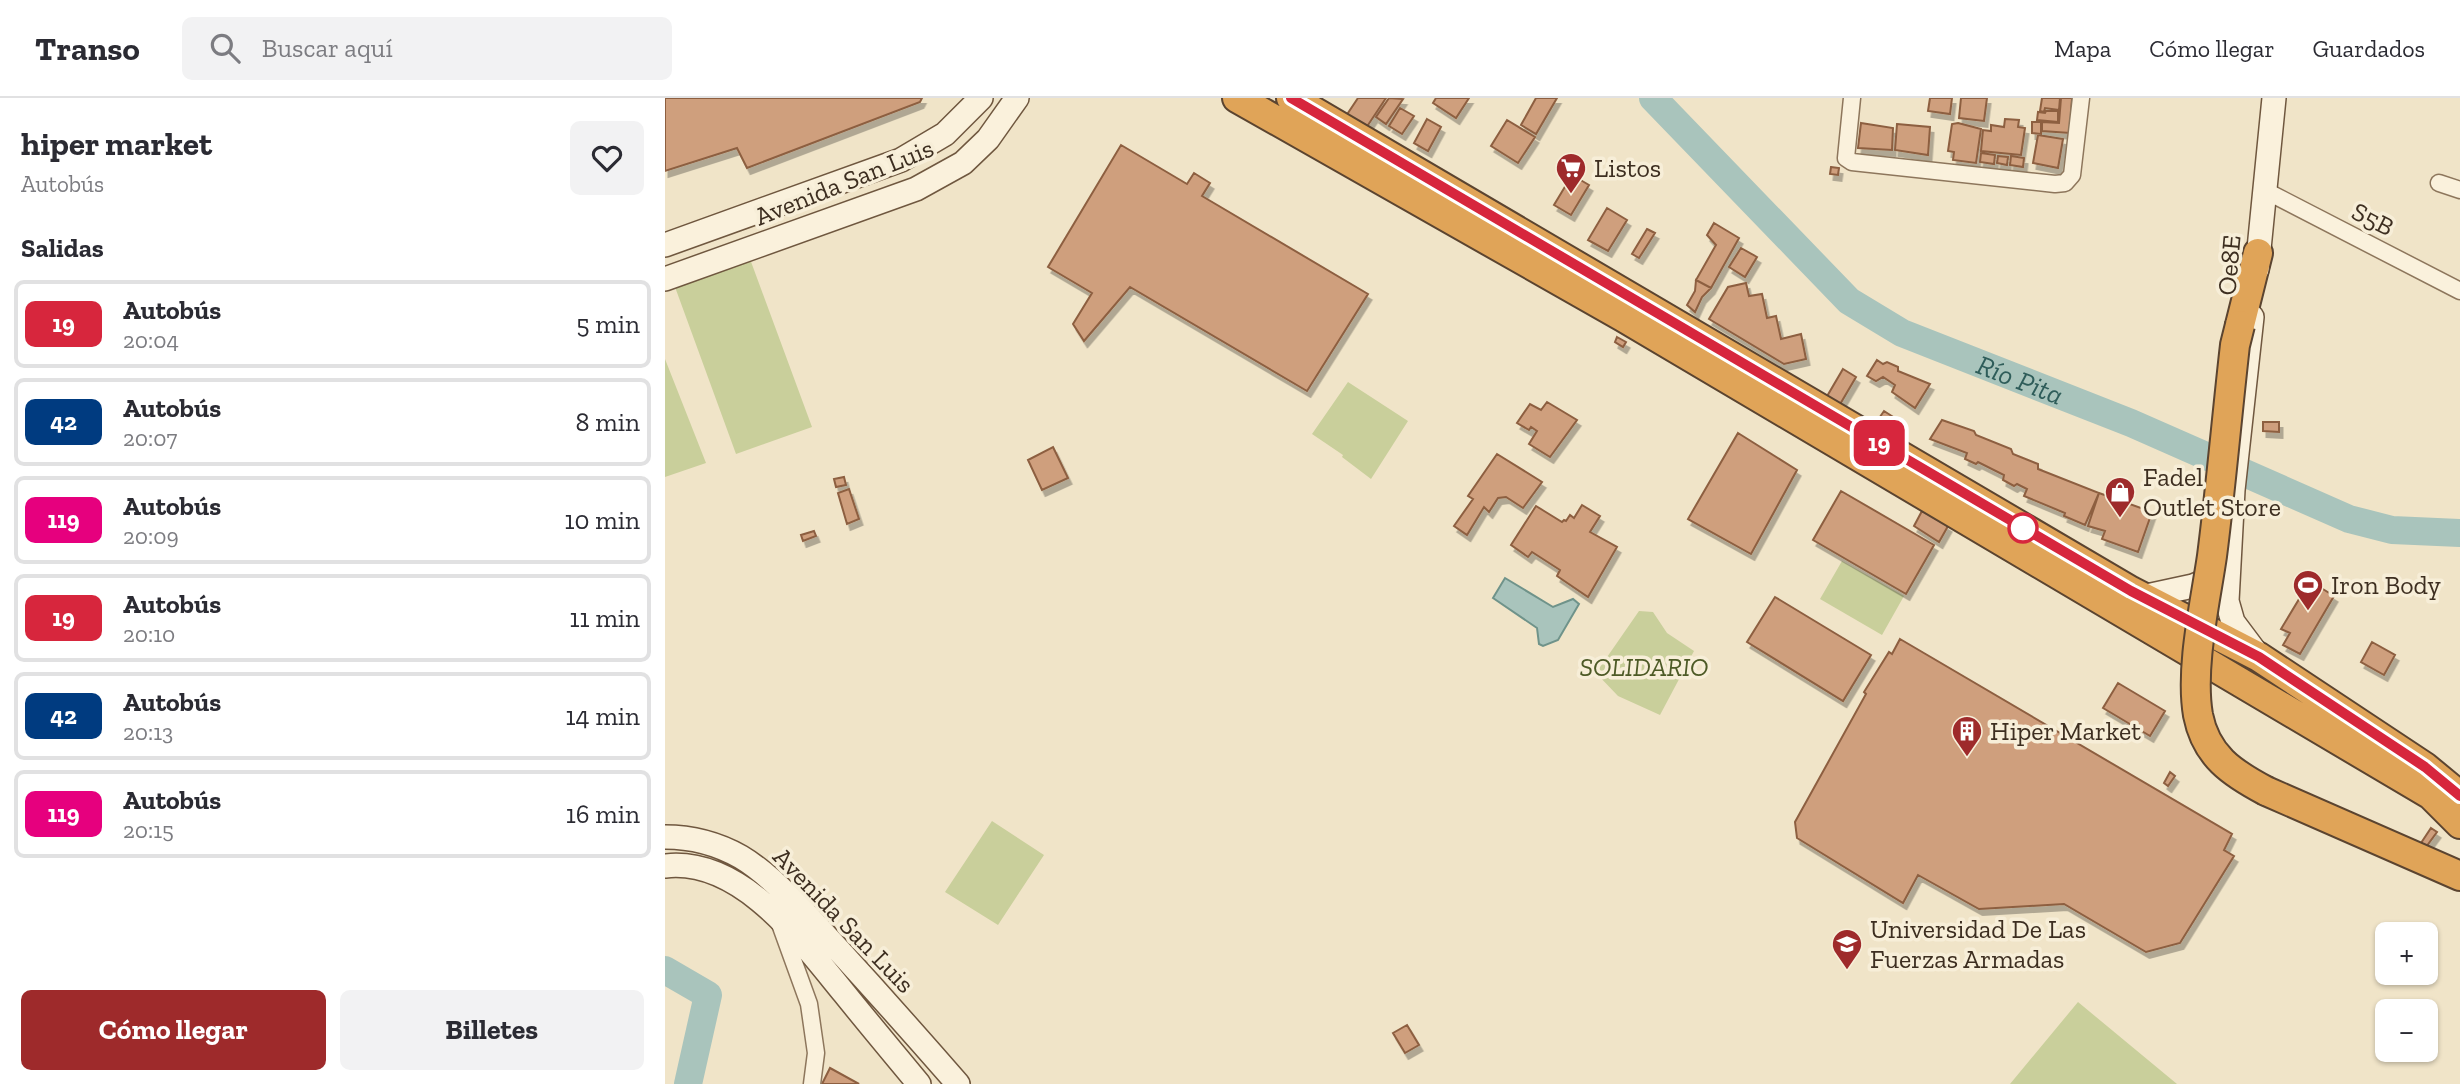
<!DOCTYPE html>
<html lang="es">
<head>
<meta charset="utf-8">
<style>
  :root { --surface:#fff; --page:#f2f2f3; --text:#2b2b33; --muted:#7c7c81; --line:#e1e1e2; --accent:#9e2a2b }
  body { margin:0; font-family:"Zilla Slab",serif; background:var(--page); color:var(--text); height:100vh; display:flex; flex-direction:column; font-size:26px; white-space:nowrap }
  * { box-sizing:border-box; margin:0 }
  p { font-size:23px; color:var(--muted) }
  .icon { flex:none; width:38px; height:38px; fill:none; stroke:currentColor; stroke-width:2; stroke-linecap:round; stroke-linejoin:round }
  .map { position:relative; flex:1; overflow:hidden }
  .sheet { display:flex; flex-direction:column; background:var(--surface); width:665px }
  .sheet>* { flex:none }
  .badge { padding:0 14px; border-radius:10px; font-size:24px; line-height:46px }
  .controls { position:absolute; left:1710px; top:824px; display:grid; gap:14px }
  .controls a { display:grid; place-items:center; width:63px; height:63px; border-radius:10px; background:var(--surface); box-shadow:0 2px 5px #0004; font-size:35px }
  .map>.badge { position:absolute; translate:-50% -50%; box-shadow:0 0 0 4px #fff }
  h2 { padding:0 21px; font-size:26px; line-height:63px }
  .round { display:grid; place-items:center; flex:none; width:74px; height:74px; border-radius:10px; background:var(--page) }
  .summary { display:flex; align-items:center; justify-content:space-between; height:119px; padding:0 21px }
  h1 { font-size:33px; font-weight:800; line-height:52px }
  .primary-button { display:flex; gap:14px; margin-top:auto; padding:14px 21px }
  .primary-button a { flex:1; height:80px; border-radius:10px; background:var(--accent); color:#fff; font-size:28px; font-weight:800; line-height:80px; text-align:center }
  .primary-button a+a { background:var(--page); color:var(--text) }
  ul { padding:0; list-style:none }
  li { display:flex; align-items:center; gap:21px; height:88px; margin:0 14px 10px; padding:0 7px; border:4px solid var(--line); border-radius:10px }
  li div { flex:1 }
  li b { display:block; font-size:26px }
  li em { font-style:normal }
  li .badge { min-width:77px; font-weight:700; text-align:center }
  header { display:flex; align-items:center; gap:42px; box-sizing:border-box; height:98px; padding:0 35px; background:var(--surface); border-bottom:2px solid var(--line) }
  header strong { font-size:33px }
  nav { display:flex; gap:38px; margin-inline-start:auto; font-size:24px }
  .search { width:490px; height:63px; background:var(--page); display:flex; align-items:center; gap:18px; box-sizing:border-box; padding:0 24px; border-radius:10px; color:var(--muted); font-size:26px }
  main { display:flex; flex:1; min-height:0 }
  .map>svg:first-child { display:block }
  .green { fill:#c9cf9b }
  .water { fill:#a9c4bc; stroke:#6f938a; stroke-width:2 }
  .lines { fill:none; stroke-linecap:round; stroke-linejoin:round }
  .river { stroke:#a9c4bc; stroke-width:28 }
  .building { fill:#cf9f7d; stroke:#8d5f41; stroke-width:2; filter:url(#shadow) }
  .street-casing { stroke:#8d765c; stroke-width:19 }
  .secondary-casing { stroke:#6f573f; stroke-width:26 }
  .highway-casing { stroke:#5b4430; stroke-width:32 }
  .street { stroke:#faf1dc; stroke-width:16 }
  .secondary { stroke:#faf1dc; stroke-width:23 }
  .highway { stroke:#e0a458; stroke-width:28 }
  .highway-bridge-casing { stroke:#5b4430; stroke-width:32; stroke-linecap:butt }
  .highway-bridge { stroke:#e0a458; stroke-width:28 }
  .line-casing { stroke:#fff; stroke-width:16 }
  .line { stroke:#d7263d; stroke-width:10 }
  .stop-dot { fill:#fff; stroke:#d7263d; stroke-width:3.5 }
  .labels { text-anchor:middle; stroke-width:7; stroke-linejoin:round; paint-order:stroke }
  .poi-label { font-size:26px; fill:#3d2e20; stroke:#f7eed8; text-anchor:start }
  .street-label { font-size:26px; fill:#3d2e20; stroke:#f7eed8 }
  .park-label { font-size:26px; font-style:italic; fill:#4d5a26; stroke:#f7eed8 }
  .water-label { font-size:28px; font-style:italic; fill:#2f5d5a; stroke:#f7eed8 }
</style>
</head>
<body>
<header>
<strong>Transo</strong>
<div class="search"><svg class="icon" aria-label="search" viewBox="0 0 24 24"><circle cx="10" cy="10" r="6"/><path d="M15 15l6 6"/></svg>Buscar aquí</div>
<nav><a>Mapa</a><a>Cómo llegar</a><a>Guardados</a></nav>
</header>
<main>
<section class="sheet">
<div class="summary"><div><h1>hiper market</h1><p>Autobús</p></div><a class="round"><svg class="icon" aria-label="heart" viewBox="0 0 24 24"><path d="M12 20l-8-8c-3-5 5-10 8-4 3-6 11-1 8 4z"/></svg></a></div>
<h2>Salidas</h2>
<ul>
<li><span class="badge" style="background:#d7263d;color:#fff">19</span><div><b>Autobús</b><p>20:04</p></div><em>5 min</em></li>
<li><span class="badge" style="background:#003b80;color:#fff">42</span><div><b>Autobús</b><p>20:07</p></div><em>8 min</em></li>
<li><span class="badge" style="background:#e6007e;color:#fff">119</span><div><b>Autobús</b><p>20:09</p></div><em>10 min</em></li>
<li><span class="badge" style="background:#d7263d;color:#fff">19</span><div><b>Autobús</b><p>20:10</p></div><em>11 min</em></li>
<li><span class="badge" style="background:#003b80;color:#fff">42</span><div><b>Autobús</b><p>20:13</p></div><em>14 min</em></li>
<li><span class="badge" style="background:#e6007e;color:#fff">119</span><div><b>Autobús</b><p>20:15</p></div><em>16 min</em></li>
</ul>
<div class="primary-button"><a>Cómo llegar</a><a>Billetes</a></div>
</section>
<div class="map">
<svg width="1795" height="986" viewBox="0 0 1795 986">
  <defs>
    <filter id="shadow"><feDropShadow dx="3.5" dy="6" stdDeviation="0" flood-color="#0004"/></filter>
  </defs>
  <rect width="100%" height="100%" fill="#f0e4c8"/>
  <!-- green -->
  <path class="green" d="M 85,161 L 147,329 L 71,356 L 10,189 Z
    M 0,261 L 41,365 L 0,379 Z
    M 683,284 L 743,323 L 706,381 L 677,359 L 678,357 L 647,336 Z
    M 1177,463 L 1239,498 L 1217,537 L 1155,501 Z
    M 974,513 L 988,514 L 1002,535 L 1029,553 L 995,617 L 953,598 L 931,575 Z
    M 327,723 L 379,757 L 333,827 L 280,794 Z
    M 1413,904 L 1512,986 L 1345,986 Z"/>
  <!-- water -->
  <path class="water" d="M 840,480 L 888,509 L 908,501 L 914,506 L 893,542 L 878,548 L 874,546 L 872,530 L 828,500 Z"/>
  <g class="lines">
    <!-- river -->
    <g class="river">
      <path id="s1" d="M 988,0 L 1184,203 L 1237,235 L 1466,325 L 1684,421 L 1727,432 L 1795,435"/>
      <path d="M 0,872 L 43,897 L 23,986"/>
    </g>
  </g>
  <!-- building -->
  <path class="building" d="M 0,0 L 257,0 L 255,4 L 82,70 L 72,50 L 0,73 Z
    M 693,0 L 721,0 L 701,30 L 681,18 Z
    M 724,0 L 738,1 L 721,26 L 711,19 Z
    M 771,0 L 804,0 L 791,20 L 768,5 Z
    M 871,0 L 892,0 L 871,36 L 856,27 Z
    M 1265,0 L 1287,0 L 1285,16 L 1263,13 Z
    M 1296,0 L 1322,0 L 1319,23 L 1294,20 Z
    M 1377,0 L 1395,0 L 1394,12 L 1380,10 L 1379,14 L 1375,13 Z
    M 1396,0 L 1407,0 L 1405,35 L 1377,33 L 1377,24 L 1394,25 Z
    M 735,10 L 749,18 L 737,36 L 724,28 Z
    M 1381,13 L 1393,13 L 1393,24 L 1372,22 L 1373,14 L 1380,15 Z
    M 762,21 L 776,29 L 763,53 L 749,45 Z
    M 1340,21 L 1354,22 L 1353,29 L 1360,30 L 1356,57 L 1316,53 L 1318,32 L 1326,33 L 1326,27 L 1339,29 Z
    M 842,22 L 870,39 L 853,65 L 826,48 Z
    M 1367,24 L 1376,24 L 1376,36 L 1367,35 Z
    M 1196,25 L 1228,30 L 1227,52 L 1193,50 Z
    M 1293,25 L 1316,31 L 1311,65 L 1288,62 L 1289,54 L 1283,53 L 1287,26 Z
    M 1232,26 L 1265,29 L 1263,57 L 1230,52 Z
    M 1373,37 L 1398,41 L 1393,70 L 1368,65 Z
    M 456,47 L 522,86 L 529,75 L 545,85 L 537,98 L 703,196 L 642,293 L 465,189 L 419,243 L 408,226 L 427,195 L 383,169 Z
    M 1316,55 L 1330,57 L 1329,66 L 1315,64 Z
    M 1333,58 L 1343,59 L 1342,67 L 1332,65 Z
    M 1346,58 L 1359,60 L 1358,69 L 1345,67 Z
    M 1166,69 L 1174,70 L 1173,77 L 1165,76 Z
    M 907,77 L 924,87 L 906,117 L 889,107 Z
    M 942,110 L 962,122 L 943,153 L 923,142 Z
    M 1049,125 L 1074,140 L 1046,190 L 1031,182 L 1051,147 L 1042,137 Z
    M 982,131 L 990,135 L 974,160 L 967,156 Z
    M 1076,150 L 1092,159 L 1080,179 L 1064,169 Z
    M 1031,182 L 1046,190 L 1037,199 L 1030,214 L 1022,207 L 1030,193 Z
    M 1081,185 L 1084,198 L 1097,196 L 1102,220 L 1111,218 L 1116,241 L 1136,236 L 1141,261 L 1119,266 L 1044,221 L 1063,189 Z
    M 952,239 L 961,244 L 958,249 L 950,244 Z
    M 1212,262 L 1218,266 L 1222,264 L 1233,269 L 1233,273 L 1265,286 L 1250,310 L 1227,294 L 1230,287 L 1218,279 L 1211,283 L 1202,278 Z
    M 1178,271 L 1191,279 L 1174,308 L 1161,300 Z
    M 882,304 L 912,322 L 885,359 L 864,346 L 872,333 L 866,329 L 864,332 L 852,325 L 865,306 L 876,312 Z
    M 1219,313 L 1236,324 L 1226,340 L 1208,329 Z
    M 1277,322 L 1309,333 L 1311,337 L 1346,351 L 1348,356 L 1373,366 L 1373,371 L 1434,395 L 1420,427 L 1399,418 L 1400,415 L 1359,398 L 1362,391 L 1352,386 L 1349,388 L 1338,382 L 1339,377 L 1313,364 L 1311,366 L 1300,361 L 1302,355 L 1265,341 Z
    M 1598,324 L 1614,324 L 1614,334 L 1598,333 Z
    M 1073,335 L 1132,372 L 1086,456 L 1023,421 Z
    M 388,349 L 403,380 L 377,392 L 363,362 Z
    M 832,356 L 877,384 L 858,410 L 841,399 L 833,400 L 824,414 L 819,409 L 802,437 L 789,428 L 808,401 L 803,398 Z
    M 179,379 L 181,387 L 171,389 L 169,381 Z
    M 184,391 L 194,421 L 182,426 L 173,395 Z
    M 1176,393 L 1269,447 L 1241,496 L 1148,442 Z
    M 1434,395 L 1487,414 L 1473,454 L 1437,441 L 1440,433 L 1423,428 Z
    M 917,407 L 935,418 L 925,434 L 952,449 L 923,499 L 892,478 L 895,472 L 867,454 L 863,459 L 846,447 L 871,408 L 897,424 L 899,422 L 901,423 L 905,417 L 909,420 Z
    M 1257,413 L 1283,428 L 1274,444 L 1249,428 Z
    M 149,433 L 151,438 L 138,443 L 136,437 Z
    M 1645,483 L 1669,498 L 1635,556 L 1618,547 L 1625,535 L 1616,531 Z
    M 1110,499 L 1206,557 L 1178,603 L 1082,544 Z
    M 1235,541 L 1567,736 L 1559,752 L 1569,758 L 1515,845 L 1481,854 L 1399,806 L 1314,811 L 1253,777 L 1238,805 L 1132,740 L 1130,724 L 1201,596 L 1199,594 L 1224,554 L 1227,556 Z
    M 1707,544 L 1730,557 L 1719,577 L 1696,564 Z
    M 1453,585 L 1500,613 L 1485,638 L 1438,610 Z
    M 1505,674 L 1510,678 L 1503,688 L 1499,685 Z
    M 1766,730 L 1772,734 L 1761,749 L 1756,745 Z
    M 742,927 L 754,947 L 740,955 L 728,935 Z
    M 165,970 L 194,986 L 157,986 Z"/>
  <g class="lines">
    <!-- street casing -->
    <g class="street-casing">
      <path id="street" d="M 1187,0 L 1181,60 L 1187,64 L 1390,86 L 1400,85 L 1407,77 L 1416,0
        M 1774,85 L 1795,92
        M 1599,92 L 1795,193
        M 115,826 L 144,906 L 151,955 L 147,986"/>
    </g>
    <!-- secondary casing -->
    <g class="secondary-casing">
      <path id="secondary" d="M 0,147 L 236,62 L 280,36 L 316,0
        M 1592,171 L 1609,0
        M 0,181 L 251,91 L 298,65 L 323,41 L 352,0
        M 1587,219 L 1568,392 L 1562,503 L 1568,524 L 1592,556
        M 1477,499 L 1528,488 L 1554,477
        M 0,739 C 27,739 53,746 76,759 C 108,778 144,819 169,847 C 211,893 252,939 293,986
        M 0,768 C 76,759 137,844 179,895 C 204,926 229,956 254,986"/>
    </g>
    <!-- highway casing -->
    <g class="highway-casing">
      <path id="highway" d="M 572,0 L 958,219 L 1766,697 L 1795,726
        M 626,0 L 1466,493 L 1594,559 L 1760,669 L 1795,698
        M 1575,227 L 1593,155
        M 1601,693 L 1795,778"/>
    </g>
    <!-- street -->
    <use href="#street" class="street"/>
    <!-- secondary -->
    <use href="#secondary" class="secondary"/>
    <!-- highway -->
    <use href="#highway" class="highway"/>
    <!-- highway-bridge casing -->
    <g class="highway-bridge-casing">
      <path id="highway-bridge" d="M 1575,227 L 1570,247 C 1562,317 1556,388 1547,458 C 1540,506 1525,570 1533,617 C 1541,658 1567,675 1601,693"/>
    </g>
    <!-- highway-bridge -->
    <use href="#highway-bridge" class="highway-bridge"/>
  </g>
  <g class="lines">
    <!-- line casing -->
    <g class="line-casing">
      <path id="line" d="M 626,0 L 1466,493 L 1594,559 L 1760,669 L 1795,698"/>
    </g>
    <!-- line -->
    <use href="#line" class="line"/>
  </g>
  <!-- icons -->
  <defs>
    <g id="supermarket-pin" transform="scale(1.575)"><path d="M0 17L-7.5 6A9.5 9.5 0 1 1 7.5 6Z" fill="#9e2a2b" stroke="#f7eed8"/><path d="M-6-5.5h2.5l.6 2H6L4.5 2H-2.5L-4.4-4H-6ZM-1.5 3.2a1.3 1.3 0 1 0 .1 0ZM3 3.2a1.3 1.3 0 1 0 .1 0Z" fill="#fff"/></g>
    <g id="shop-pin" transform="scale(1.575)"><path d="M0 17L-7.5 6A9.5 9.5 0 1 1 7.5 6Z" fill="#9e2a2b" stroke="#f7eed8"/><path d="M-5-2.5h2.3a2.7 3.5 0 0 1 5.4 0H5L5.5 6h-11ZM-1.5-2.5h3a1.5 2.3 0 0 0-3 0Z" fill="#fff"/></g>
    <g id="stadium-pin" transform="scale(1.575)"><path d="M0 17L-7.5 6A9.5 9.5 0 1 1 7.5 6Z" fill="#9e2a2b" stroke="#f7eed8"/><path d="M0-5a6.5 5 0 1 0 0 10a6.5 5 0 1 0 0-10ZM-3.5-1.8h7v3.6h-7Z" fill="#fff"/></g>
    <g id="building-pin" transform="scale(1.575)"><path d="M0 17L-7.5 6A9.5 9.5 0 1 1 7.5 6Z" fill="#9e2a2b" stroke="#f7eed8"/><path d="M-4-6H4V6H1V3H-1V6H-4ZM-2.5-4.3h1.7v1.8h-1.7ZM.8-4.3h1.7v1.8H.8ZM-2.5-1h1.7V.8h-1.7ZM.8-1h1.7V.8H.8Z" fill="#fff"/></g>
    <g id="university-pin" transform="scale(1.575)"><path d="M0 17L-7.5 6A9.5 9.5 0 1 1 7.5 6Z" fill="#9e2a2b" stroke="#f7eed8"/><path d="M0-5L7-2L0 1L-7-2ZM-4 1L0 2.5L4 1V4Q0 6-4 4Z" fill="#fff"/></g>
  </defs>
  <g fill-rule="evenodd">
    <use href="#supermarket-pin" x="906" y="70"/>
    <use href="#shop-pin" x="1455" y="394"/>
    <use href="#stadium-pin" x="1643" y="487"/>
    <use href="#building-pin" x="1302" y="633"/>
    <use href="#university-pin" x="1182" y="846"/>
  </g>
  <!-- markers -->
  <circle class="stop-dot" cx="1358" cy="430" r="14"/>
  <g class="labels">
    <!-- poi labels -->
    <g class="poi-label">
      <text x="929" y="79">Listos</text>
      <text x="1478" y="388">Fadel<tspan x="1478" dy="30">Outlet Store</tspan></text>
      <text x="1666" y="496">Iron Body</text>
      <text x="1325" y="642">Hiper Market</text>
      <text x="1205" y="840">Universidad De Las<tspan x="1205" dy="30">Fuerzas Armadas</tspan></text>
    </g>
    <!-- street labels -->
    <g class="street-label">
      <text transform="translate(179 84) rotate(-22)" y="9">Avenida San Luis</text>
      <text transform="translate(1708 121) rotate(27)" y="9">S5B</text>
      <text transform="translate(1564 167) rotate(-85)" y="9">Oe8E</text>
      <text transform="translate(179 822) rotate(46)" y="9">Avenida San Luis</text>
    </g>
    <!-- park labels -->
    <g class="park-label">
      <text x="979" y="578">SOLIDARIO</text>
    </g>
    <!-- water labels -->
    <g class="water-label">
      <text dy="10" stroke="none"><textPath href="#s1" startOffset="471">Río Pita</textPath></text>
    </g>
  </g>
</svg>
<div class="controls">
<a>+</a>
<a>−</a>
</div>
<b class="badge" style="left:1214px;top:345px;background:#d7263d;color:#fff">19</b>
</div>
</main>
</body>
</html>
